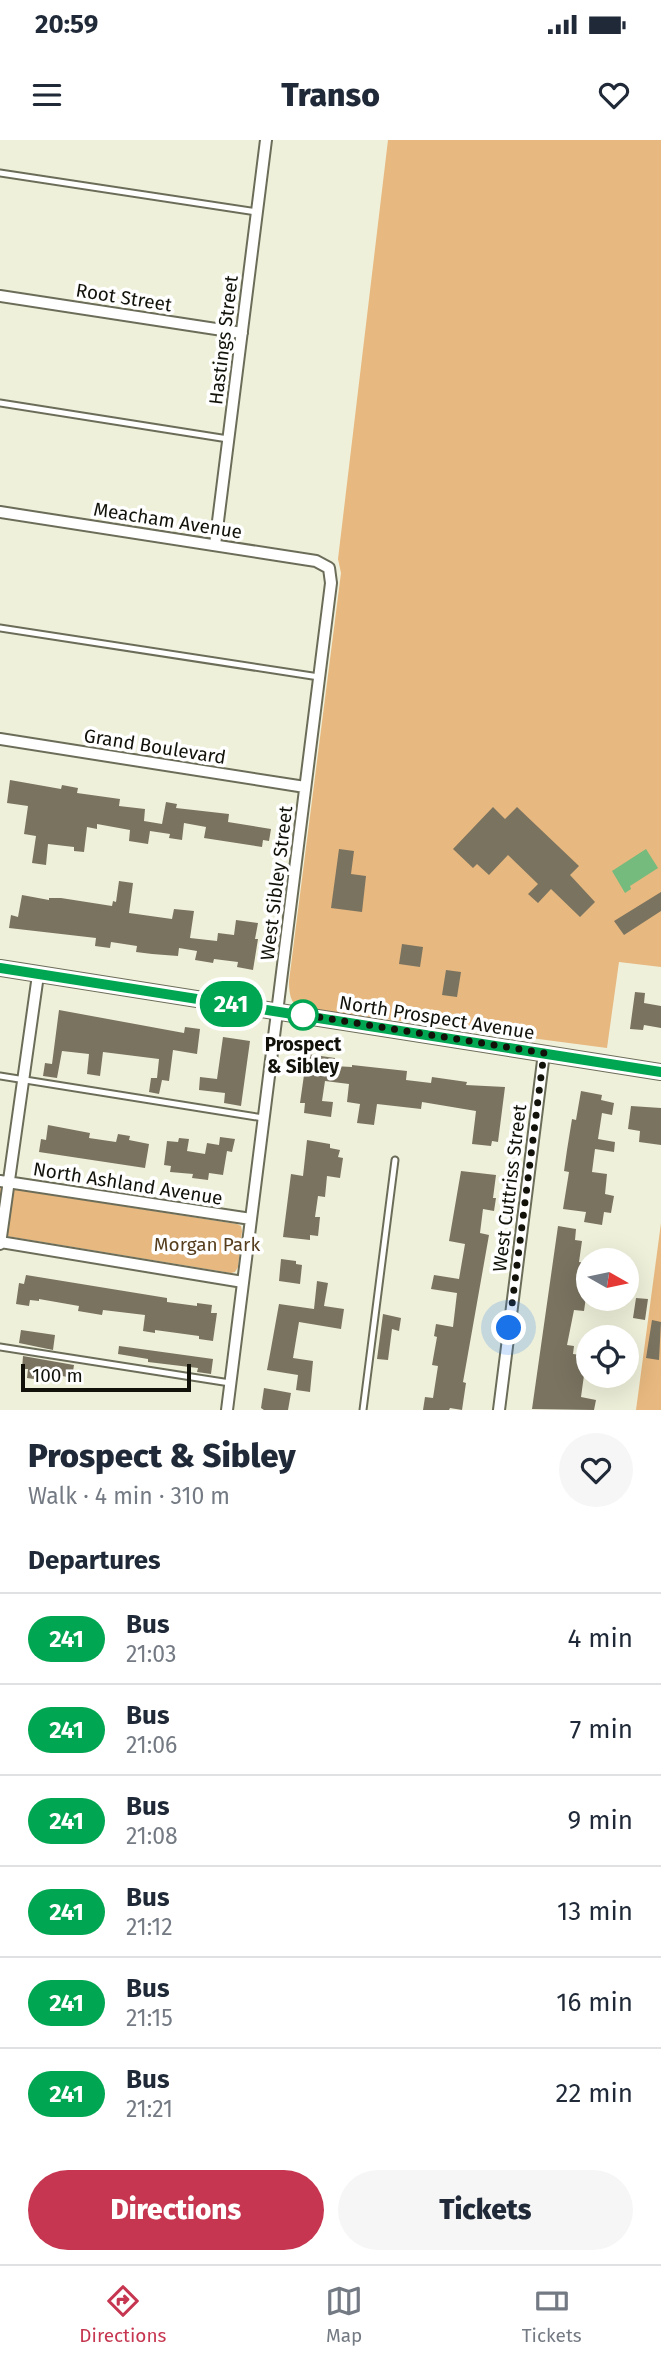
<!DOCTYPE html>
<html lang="en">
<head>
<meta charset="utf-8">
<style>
  :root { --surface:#fff; --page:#f6f6f7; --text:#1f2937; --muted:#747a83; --line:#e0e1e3; --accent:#c63650 }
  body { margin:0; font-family:"Fira Sans",sans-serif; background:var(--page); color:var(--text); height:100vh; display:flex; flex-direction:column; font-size:26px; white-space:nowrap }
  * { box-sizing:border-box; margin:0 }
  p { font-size:23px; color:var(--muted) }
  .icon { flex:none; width:38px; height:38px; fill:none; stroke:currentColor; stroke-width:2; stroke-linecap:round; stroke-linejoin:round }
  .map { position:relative; height:1270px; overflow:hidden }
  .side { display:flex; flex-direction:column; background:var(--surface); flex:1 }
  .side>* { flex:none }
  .badge { padding:0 14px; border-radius:23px; font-size:24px; line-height:46px }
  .needle { width:46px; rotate:99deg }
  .controls { position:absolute; left:576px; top:1108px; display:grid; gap:14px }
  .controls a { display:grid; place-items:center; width:63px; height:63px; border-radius:50%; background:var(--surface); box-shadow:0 7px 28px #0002; font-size:35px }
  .scale { position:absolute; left:21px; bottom:18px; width:170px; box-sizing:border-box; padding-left:7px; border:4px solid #12120a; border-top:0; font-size:19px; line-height:24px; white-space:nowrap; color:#12120a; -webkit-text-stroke:5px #fff; paint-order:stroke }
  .you { position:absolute; width:35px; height:35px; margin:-18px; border:5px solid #fff; border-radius:50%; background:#1a73e8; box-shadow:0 0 0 10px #1a73e833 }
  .map>.badge { position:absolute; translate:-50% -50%; box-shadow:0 0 0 4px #fff }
  h2 { padding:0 28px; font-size:26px; line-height:63px }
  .round { display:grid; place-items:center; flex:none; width:74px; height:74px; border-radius:37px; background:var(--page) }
  .overview { display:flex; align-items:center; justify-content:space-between; height:119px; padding:0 28px }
  h1 { font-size:33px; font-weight:800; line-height:52px }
  .cta { display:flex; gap:14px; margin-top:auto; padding:14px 28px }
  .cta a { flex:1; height:80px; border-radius:42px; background:var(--accent); color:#fff; font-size:28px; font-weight:800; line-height:80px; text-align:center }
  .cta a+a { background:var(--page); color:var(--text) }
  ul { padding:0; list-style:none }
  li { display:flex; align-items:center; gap:21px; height:91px; padding:0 28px; border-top:2px solid var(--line) }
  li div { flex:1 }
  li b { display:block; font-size:26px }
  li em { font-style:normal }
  li .badge { min-width:77px; font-weight:700; text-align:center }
  .status { display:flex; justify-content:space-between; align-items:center; height:49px; padding:0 35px; background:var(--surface); direction:ltr }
  .status svg { height:19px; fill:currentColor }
  header { display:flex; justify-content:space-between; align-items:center; height:91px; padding:0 28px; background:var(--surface); font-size:32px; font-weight:800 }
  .menu { display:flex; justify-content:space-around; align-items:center; height:98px; border-top:2px solid var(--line); background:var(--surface); font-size:19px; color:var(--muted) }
  .menu a { display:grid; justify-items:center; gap:4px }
  .menu .current { color:var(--accent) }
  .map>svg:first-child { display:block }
  .green { fill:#e7b87f }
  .water { fill:#74bb7d }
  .building { fill:#7a7360 }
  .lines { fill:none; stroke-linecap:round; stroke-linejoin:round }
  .lane-casing { stroke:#6c6d59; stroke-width:9 }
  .street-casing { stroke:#6c6d59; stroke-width:14 }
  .secondary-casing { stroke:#6c6d59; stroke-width:18 }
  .lane { stroke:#fff; stroke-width:5 }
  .street { stroke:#fff; stroke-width:10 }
  .secondary { stroke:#fff; stroke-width:14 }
  .line-casing { stroke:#fff; stroke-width:16 }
  .line { stroke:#00a651; stroke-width:10 }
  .walk { stroke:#12120a; stroke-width:7; stroke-dasharray:0 12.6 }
  .stop-dot { fill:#fff; stroke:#00a651; stroke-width:3.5 }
  .labels { text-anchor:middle; stroke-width:7; stroke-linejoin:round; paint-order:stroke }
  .street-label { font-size:19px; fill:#12120a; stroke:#fff }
  .stop-label { font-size:19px; font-weight:bold; fill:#12120a; stroke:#fff }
  .park-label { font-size:19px; fill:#563e1e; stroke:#fff }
</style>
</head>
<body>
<div class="status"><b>20:59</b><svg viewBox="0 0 49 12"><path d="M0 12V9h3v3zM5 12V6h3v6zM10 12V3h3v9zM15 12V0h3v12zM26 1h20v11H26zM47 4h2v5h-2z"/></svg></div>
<header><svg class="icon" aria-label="menu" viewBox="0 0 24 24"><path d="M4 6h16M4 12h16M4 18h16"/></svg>Transo<svg class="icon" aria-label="heart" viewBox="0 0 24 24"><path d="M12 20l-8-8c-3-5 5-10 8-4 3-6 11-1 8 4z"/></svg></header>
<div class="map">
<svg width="661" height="1270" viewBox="0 0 661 1270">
  <rect width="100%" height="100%" fill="#eff0da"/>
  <!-- green -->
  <path class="green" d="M 388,0 L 661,0 L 661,827 L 619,822 L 607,908 L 300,868 C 290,864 289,852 289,841 L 341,433 L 338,419 Z
    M 0,1047 L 237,1084 L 241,1086 L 242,1091 L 238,1127 L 235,1132 L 231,1133 L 0,1095 Z
    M 661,1083 L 661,1270 L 636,1270 Z"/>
  <!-- water -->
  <path class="water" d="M 646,709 L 658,728 L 630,746 L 631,749 L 625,753 L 612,731 Z"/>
  <!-- building -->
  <path class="building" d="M 10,640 L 61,649 L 62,645 L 78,648 L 77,653 L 120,659 L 119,666 L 145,669 L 144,681 L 162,684 L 166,662 L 177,664 L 176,668 L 229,674 L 228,682 L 271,689 L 269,701 L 263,700 L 262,707 L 204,698 L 206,687 L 184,683 L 182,700 L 169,698 L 170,694 L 150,691 L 148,704 L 129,701 L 130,690 L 97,684 L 97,689 L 87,687 L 84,712 L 74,711 L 74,707 L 48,704 L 46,725 L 32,723 L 36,696 L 24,694 L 28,666 L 7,663 Z
    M 493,667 L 505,679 L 517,667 L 579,726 L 570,735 L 595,762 L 580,777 L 551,749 L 538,763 L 528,754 L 538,744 L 508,715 L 489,735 L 477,724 L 473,728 L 453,709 Z
    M 339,709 L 354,711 L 351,734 L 366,736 L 362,772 L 331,768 Z
    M 119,741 L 133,743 L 129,773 L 172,779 L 174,769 L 194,771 L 190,798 L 217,801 L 218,793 L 234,795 L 236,780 L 258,783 L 255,799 L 258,799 L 253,830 L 237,827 L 238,822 L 214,819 L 213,823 L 195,820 L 197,811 L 179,808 L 178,816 L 152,814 L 136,812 L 137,806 L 111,802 L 110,808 L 95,806 L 96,798 L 9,788 L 11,775 L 18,777 L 22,755 L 49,760 L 49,758 L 61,758 L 112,766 L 113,761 L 116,762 Z
    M 661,752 L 661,771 L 624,795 L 614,781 Z
    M 402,804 L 423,807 L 420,827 L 399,824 Z
    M 446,830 L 461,832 L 457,857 L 442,855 Z
    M 635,852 L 645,853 L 644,863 L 661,866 L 661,888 L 644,885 L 643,890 L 630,889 Z
    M 59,870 L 184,893 L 185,887 L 200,889 L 197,914 L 173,910 L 169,941 L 162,940 L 159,954 L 149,952 L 151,938 L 157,938 L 159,919 L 103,912 L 100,936 L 87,934 L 89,914 L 62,911 L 57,938 L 43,936 L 45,923 L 52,924 Z
    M 223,897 L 250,901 L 241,966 L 224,963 L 225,953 L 199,950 L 200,937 L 217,939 Z
    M 307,914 L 335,918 L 334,926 L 352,927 L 352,925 L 407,931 L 406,940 L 431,943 L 432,937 L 467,942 L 466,945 L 505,947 L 498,1002 L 492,1001 L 491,1006 L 472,1004 L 476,971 L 422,962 L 421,969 L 377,964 L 374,985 L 357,983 L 360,964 L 347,962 L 349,944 L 325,941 L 322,961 L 333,962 L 331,977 L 304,973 L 305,963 L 300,963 Z
    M 581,951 L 602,955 L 601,960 L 614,963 L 612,975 L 602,973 L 598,999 L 615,1002 L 614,1012 L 595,1009 L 592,1032 L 607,1034 L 605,1054 L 614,1056 L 611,1073 L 604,1072 L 602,1085 L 584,1082 L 586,1072 L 563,1069 L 569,1032 L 564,1031 L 567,1010 L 572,979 L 576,980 Z
    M 631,966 L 661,968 L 661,1005 L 639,1002 L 640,991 L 628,989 Z
    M 48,985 L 90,993 L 89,998 L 116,1002 L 118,994 L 130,996 L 129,1000 L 149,1004 L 145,1028 L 39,1012 L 41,999 L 46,1000 Z
    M 220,997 L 235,999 L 232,1012 L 227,1011 L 223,1035 L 209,1033 L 208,1040 L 192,1038 L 193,1034 L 170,1032 L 171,1026 L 164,1025 L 167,1001 L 178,1002 L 179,998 L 189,999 L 187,1011 L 205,1014 L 207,1003 L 219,1005 Z
    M 307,1000 L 330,1004 L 330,1008 L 340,1010 L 338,1017 L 343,1018 L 340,1038 L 327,1036 L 325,1057 L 318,1056 L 315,1077 L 320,1077 L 318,1096 L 310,1095 L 310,1100 L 283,1097 L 291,1034 L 303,1036 Z
    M 461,1031 L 496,1035 L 493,1058 L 496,1058 L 494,1071 L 483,1069 L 480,1093 L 489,1095 L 463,1242 L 466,1243 L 462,1270 L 450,1268 L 449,1270 L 423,1270 L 425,1257 L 433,1258 L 438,1226 L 432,1225 L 437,1197 L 434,1196 L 436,1184 L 453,1187 L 457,1153 L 431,1149 L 434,1135 L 459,1139 L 465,1104 L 449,1101 Z
    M 558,1086 L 576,1089 L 575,1100 L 582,1101 L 579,1122 L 588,1123 L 588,1143 L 584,1171 L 574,1170 L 567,1205 L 574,1206 L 573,1214 L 588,1216 L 588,1228 L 585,1228 L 581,1257 L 596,1260 L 594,1270 L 532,1269 Z
    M 281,1119 L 296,1121 L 296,1124 L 302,1125 L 300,1144 L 279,1141 Z
    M 26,1135 L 167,1158 L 167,1162 L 197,1166 L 197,1163 L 212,1165 L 211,1173 L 217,1173 L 213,1201 L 199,1199 L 199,1196 L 155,1190 L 155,1193 L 143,1191 L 145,1175 L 103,1170 L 102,1175 L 78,1171 L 79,1166 L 39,1159 L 39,1161 L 30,1160 L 29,1166 L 16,1164 L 19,1143 L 24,1144 Z
    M 317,1141 L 328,1143 L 324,1166 L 344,1169 L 341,1189 L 299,1182 L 293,1218 L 313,1221 L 310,1252 L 296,1250 L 298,1235 L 267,1230 L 270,1214 L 279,1164 L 314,1169 Z
    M 636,1158 L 648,1159 L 645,1180 L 633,1178 Z
    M 383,1174 L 401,1178 L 399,1191 L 392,1189 L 388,1220 L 377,1219 Z
    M 652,1180 L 661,1182 L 659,1220 L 646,1218 Z
    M 21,1190 L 55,1195 L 53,1210 L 19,1203 Z
    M 119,1206 L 213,1219 L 211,1234 L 197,1232 L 198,1228 L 148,1222 L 148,1219 L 118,1214 Z
    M 23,1216 L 74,1225 L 72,1238 L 48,1233 L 47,1241 L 27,1238 L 28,1229 L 22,1229 Z
    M 264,1248 L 291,1253 L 288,1270 L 264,1270 L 261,1268 Z"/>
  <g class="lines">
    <!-- lane casing -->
    <g class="lane-casing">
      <path id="lane" d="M 0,33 L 257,72
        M 0,263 L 228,299
        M 0,488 L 319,537
        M 0,936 L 263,978
        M 0,1207 L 230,1243
        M 363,1270 L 395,1020"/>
    </g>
    <!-- street casing -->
    <g class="street-casing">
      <path id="street" d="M 0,156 L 242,193
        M 0,372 L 316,421 L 329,428 L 331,443 L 227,1270
        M 215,405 L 266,0
        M 0,599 L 305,647
        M 0,1041 L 251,1079
        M 0,1102 L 243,1142
        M 0,1104 L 38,835
        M 499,1270 L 544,913"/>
    </g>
    <!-- secondary casing -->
    <g class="secondary-casing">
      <path id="secondary" d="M 0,828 L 661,932"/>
    </g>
    <!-- lane -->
    <use href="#lane" class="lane"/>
    <!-- street -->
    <use href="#street" class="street"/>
    <!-- secondary -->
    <use href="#secondary" class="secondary"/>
  </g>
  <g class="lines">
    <!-- line casing -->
    <g class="line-casing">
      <path id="line" d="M 0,828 L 661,932"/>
    </g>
    <!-- line -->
    <use href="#line" class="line"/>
    <!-- walk -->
    <path class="walk" d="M 303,875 L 299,874 L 544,913 L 509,1188"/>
  </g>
  <!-- markers -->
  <circle class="stop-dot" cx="303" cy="875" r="14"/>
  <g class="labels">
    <!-- street labels -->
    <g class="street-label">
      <text transform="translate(124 157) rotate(9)" y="7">Root Street</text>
      <text transform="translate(223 200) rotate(-83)" y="7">Hastings Street</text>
      <text transform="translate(168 380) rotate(9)" y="7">Meacham Avenue</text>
      <text transform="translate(155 606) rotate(9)" y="7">Grand Boulevard</text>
      <text transform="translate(276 743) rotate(-83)" y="7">West Sibley Street</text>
      <text transform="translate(437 877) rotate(9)" y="7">North Prospect Avenue</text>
      <text transform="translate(128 1043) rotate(9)" y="7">North Ashland Avenue</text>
      <text transform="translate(509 1048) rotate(-83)" y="7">West Cuttriss Street</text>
    </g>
    <!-- stop labels -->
    <g class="stop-label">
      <text x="303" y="911">Prospect<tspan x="303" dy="22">&amp; Sibley</tspan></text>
    </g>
    <!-- park labels -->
    <g class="park-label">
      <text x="207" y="1111">Morgan Park</text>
    </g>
  </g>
</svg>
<div class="controls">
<a><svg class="needle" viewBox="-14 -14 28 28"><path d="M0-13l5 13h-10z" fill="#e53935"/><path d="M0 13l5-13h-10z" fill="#747a83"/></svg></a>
<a><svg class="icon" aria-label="locate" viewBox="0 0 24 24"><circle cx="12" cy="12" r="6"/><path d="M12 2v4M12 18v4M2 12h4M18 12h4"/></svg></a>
</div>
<div class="scale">100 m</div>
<div class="you" style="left:509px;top:1188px"></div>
<b class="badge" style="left:231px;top:864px;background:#00a651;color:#fff">241</b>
</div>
<section class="side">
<div class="overview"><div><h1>Prospect &amp; Sibley</h1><p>Walk · 4 min · 310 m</p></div><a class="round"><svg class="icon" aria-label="heart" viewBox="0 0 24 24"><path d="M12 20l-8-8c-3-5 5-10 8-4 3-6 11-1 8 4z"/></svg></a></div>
<h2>Departures</h2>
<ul>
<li><span class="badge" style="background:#00a651;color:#fff">241</span><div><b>Bus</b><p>21:03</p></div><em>4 min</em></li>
<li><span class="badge" style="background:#00a651;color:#fff">241</span><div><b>Bus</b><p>21:06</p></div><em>7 min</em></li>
<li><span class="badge" style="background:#00a651;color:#fff">241</span><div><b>Bus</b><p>21:08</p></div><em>9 min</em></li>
<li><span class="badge" style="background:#00a651;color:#fff">241</span><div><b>Bus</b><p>21:12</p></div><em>13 min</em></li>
<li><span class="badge" style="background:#00a651;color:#fff">241</span><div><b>Bus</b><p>21:15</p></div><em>16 min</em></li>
<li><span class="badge" style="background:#00a651;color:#fff">241</span><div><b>Bus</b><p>21:21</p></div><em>22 min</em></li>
</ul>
<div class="cta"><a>Directions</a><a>Tickets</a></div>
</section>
<nav class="menu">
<a class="current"><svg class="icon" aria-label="directions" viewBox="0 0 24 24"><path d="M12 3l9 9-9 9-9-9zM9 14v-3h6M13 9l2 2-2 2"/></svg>Directions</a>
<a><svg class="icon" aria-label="map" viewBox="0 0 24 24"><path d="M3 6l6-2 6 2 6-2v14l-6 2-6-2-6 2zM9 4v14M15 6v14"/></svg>Map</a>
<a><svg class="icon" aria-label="tickets" viewBox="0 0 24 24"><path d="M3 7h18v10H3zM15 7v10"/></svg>Tickets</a>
</nav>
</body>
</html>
